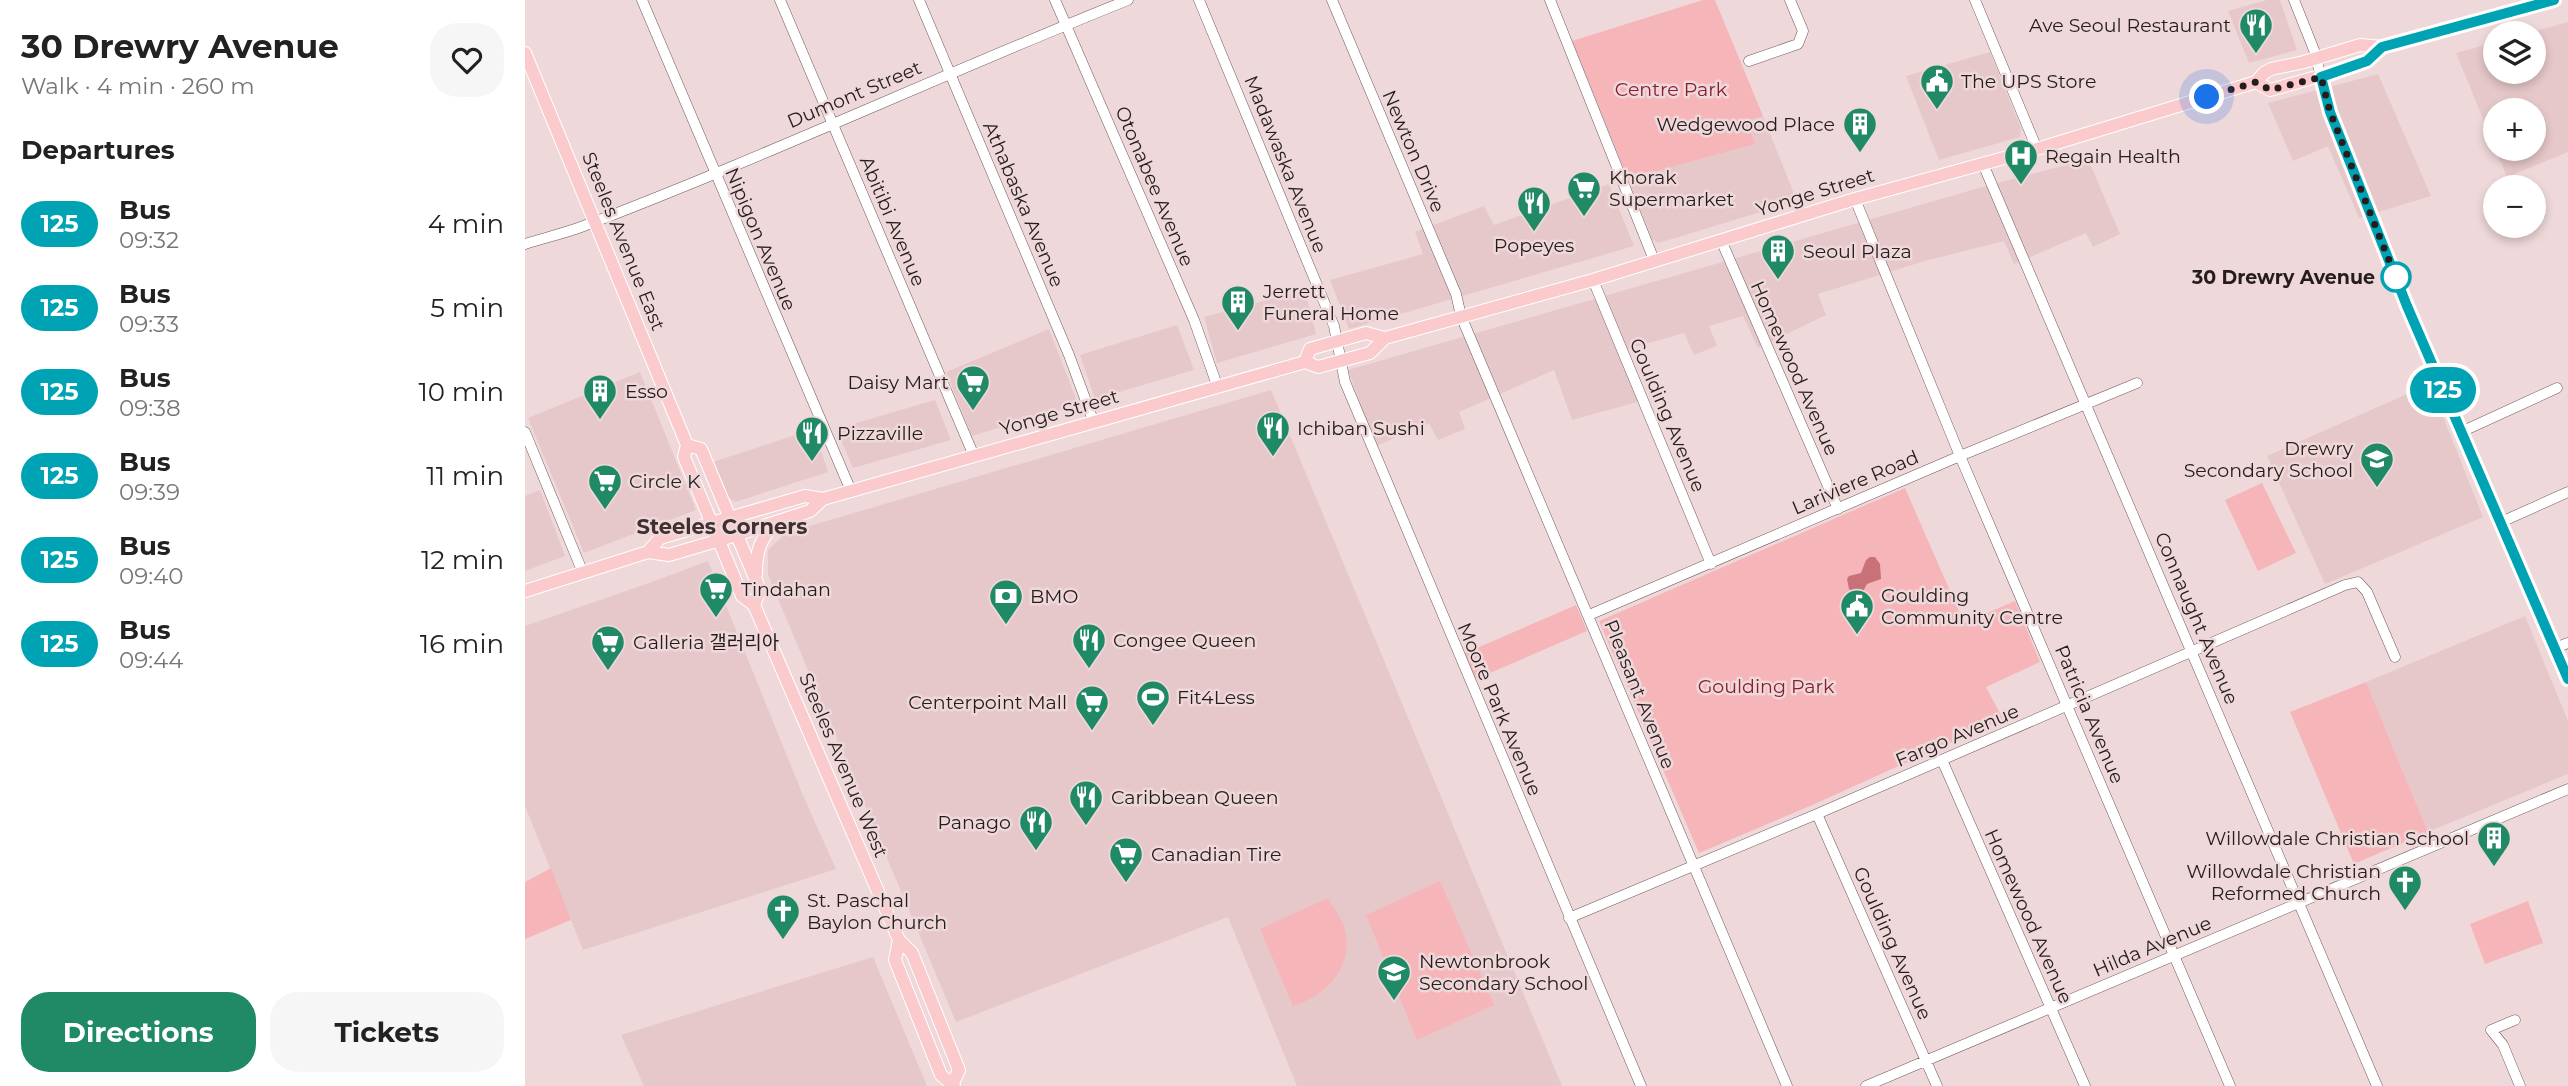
<!DOCTYPE html>
<html lang="en">
<head>
<meta charset="utf-8">
<style>
  :root { --surface:#fff; --page:#f6f6f6; --text:#222; --muted:#767676; --accent:#208966 }
  body { margin:0; font-family:Montserrat,"Noto Sans KR",sans-serif; background:var(--page); color:var(--text); height:100vh; display:flex; flex-direction:column; font-size:26px; white-space:nowrap }
  * { box-sizing:border-box; margin:0 }
  p { font-size:23px; color:var(--muted) }
  .icon { flex:none; width:38px; height:38px; fill:none; stroke:currentColor; stroke-width:2; stroke-linecap:round; stroke-linejoin:round }
  .map { position:relative; flex:1; overflow:hidden }
  .panel { display:flex; flex-direction:column; background:var(--surface); width:525px }
  .panel>* { flex:none }
  .badge { padding:0 14px; border-radius:23px; font-size:24px; line-height:46px }
  .tools { position:absolute; left:1958px; top:21px; display:grid; gap:14px }
  .tools a { display:grid; place-items:center; width:63px; height:63px; border-radius:50%; background:var(--surface); box-shadow:0 4px 10px #0003; font-size:35px }
  .you { position:absolute; width:35px; height:35px; margin:-18px; border:5px solid #fff; border-radius:50%; background:#1a73e8; box-shadow:0 0 0 10px #1a73e833 }
  .map>.badge { position:absolute; translate:-50% -50%; box-shadow:0 0 0 4px #fff }
  h2 { padding:0 21px; font-size:26px; line-height:63px }
  .round { display:grid; place-items:center; flex:none; width:74px; height:74px; border-radius:28px; background:var(--page) }
  .head { display:flex; align-items:center; justify-content:space-between; height:119px; padding:0 21px }
  h1 { font-size:33px; font-weight:700; line-height:52px }
  .button { display:flex; gap:14px; margin-top:auto; padding:14px 21px }
  .button a { flex:1; height:80px; border-radius:28px; background:var(--accent); color:#fff; font-size:28px; font-weight:700; line-height:80px; text-align:center }
  .button a+a { background:var(--page); color:var(--text) }
  ul { padding:0; list-style:none }
  li { display:flex; align-items:center; gap:21px; height:84px; padding:0 21px }
  li div { flex:1 }
  li b { display:block; font-size:26px }
  li em { font-style:normal }
  li .badge { min-width:77px; font-weight:700; text-align:center }
  main { display:flex; flex:1; min-height:0 }
  .map>svg:first-child { display:block }
  .built { fill:#e7c8ca; fill-rule:evenodd }
  .green { fill:#f6b6b9 }
  .water { fill:#c87178 }
  .lines { fill:none; stroke-linecap:round; stroke-linejoin:round }
  .minor-casing { stroke:#6d5a5b; stroke-width:11 }
  .major-casing { stroke:#fff; stroke-width:14 }
  .minor { stroke:#fff; stroke-width:10 }
  .major { stroke:#fbcacd; stroke-width:12 }
  .line-casing { stroke:#fff; stroke-width:16 }
  .line { stroke:#00a3b4; stroke-width:10 }
  .walk { stroke:#241c1d; stroke-width:7; stroke-dasharray:0 12.6 }
  .stop-dot { fill:#fff; stroke:#00a3b4; stroke-width:3.5 }
  .labels { text-anchor:middle; stroke-width:5; stroke-linejoin:round; paint-order:stroke }
  .poi-label { font-size:19px; fill:#241c1d; stroke:#efd8d9; text-anchor:start }
  .park-label { font-size:19px; fill:#871e32; stroke:#efd8d9 }
  .street-label { font-size:19px; fill:#241c1d; stroke:#efd8d9 }
  .stop-label { font-size:19px; font-weight:bold; fill:#241c1d; stroke:#efd8d9; text-anchor:end }
  .neighbourhood-label { font-size:21px; font-weight:bold; fill:#413031; stroke:#efd8d9 }
</style>
</head>
<body>
<main>
<section class="panel">
<div class="head"><div><h1>30 Drewry Avenue</h1><p>Walk · 4 min · 260 m</p></div><a class="round"><svg class="icon" aria-label="heart" viewBox="0 0 24 24"><path d="M12 20l-8-8c-3-5 5-10 8-4 3-6 11-1 8 4z"/></svg></a></div>
<h2>Departures</h2>
<ul>
<li><span class="badge" style="background:#00a3b4;color:#fff">125</span><div><b>Bus</b><p>09:32</p></div><em>4 min</em></li>
<li><span class="badge" style="background:#00a3b4;color:#fff">125</span><div><b>Bus</b><p>09:33</p></div><em>5 min</em></li>
<li><span class="badge" style="background:#00a3b4;color:#fff">125</span><div><b>Bus</b><p>09:38</p></div><em>10 min</em></li>
<li><span class="badge" style="background:#00a3b4;color:#fff">125</span><div><b>Bus</b><p>09:39</p></div><em>11 min</em></li>
<li><span class="badge" style="background:#00a3b4;color:#fff">125</span><div><b>Bus</b><p>09:40</p></div><em>12 min</em></li>
<li><span class="badge" style="background:#00a3b4;color:#fff">125</span><div><b>Bus</b><p>09:44</p></div><em>16 min</em></li>
</ul>
<div class="button"><a>Directions</a><a>Tickets</a></div>
</section>
<div class="map">
<svg width="2043" height="1086" viewBox="0 0 2043 1086">
  <rect width="100%" height="100%" fill="#efd8d9"/>
  <!-- built -->
  <path class="built" d="M 1742,0 L 1755,0 L 1772,50 L 1724,63 L 1703,11 Z
    M 2043,22 L 2043,152 L 1982,177 L 1931,53 L 1970,42 L 1970,72 L 2009,72 L 2009,33 L 2003,33 ZM 1970,110 L 2009,110 L 2009,149 L 1970,149 Z
    M 1465,52 L 1496,128 L 1495,137 L 1414,160 L 1381,76 Z
    M 1853,74 L 1906,196 L 1834,218 L 1803,146 L 1768,161 L 1743,103 Z
    M 1238,116 L 1272,201 L 1140,241 L 1133,243 L 1127,239 L 1103,179 L 1229,144 L 1221,120 Z
    M 1563,159 L 1595,234 L 1568,247 L 1561,233 L 1489,264 L 1479,241 L 1400,261 L 1293,294 L 1301,315 L 1233,348 L 1218,316 L 1184,326 L 1192,346 L 1169,355 L 1159,333 L 1103,349 L 1123,399 L 1047,420 L 1029,370 L 934,412 L 940,429 L 913,440 L 904,423 L 851,446 L 823,370 L 1454,188 Z
    M 1084,184 L 1109,246 L 824,329 L 805,280 L 898,254 L 890,232 L 959,206 L 969,225 Z
    M 780,290 L 791,334 L 692,363 L 679,317 Z
    M 652,325 L 669,370 L 570,399 L 555,355 Z
    M 524,329 L 553,404 L 447,436 L 421,372 Z
    M 115,372 L 171,510 L 59,553 L 3,418 Z
    M 1905,384 L 1958,517 L 1800,584 L 1742,456 Z
    M 746,390 L 1037,1086 L 772,1086 L 703,917 L 431,1022 L 243,575 L 243,550 L 261,533 Z
    M 410,400 L 426,440 L 328,468 L 311,429 Z
    M 289,429 L 303,472 L 210,502 L 203,497 L 188,462 Z
    M 15,490 L 40,556 L 0,571 L 0,496 Z
    M 183,561 L 277,793 L 311,869 L 58,950 L 0,806 L 0,626 L 124,583 Z
    M 2000,616 L 2043,721 L 2043,774 L 1903,832 L 1841,682 Z
    M 348,957 L 402,1086 L 119,1086 L 96,1035 Z"/>
  <!-- green -->
  <path class="green" d="M 1178,0 L 1190,0 L 1238,116 L 1221,121 L 1230,144 L 1103,179 L 1047,41 Z
    M 1737,483 L 1771,553 L 1733,571 L 1700,500 Z
    M 1380,488 L 1439,623 L 1490,601 L 1515,662 L 1461,687 L 1478,719 L 1285,806 L 1174,853 L 1074,621 Z
    M 1051,605 L 1062,631 L 949,680 L 938,654 Z
    M 1841,682 L 1903,832 L 1829,864 L 1765,712 Z
    M 26,868 L 46,920 L 0,939 L 0,882 Z
    M 915,881 L 969,1005 L 892,1040 L 841,915 Z
    M 803,898 C 808,907 816,917 819,927 C 830,966 803,995 768,1006 L 735,929 Z
    M 2003,901 L 2018,943 L 1960,964 L 1945,924 Z"/>
  <!-- water -->
  <path class="water" d="M 1345,557 L 1350,557 L 1355,564 L 1356,579 L 1342,584 L 1335,597 L 1324,589 L 1322,579 L 1324,576 L 1336,573 L 1341,560 Z"/>
  <g class="lines">
    <!-- minor casing -->
    <g class="minor-casing">
      <path id="minor" d="M 117,0 L 326,491
        M 255,0 L 449,456
        M 394,0 L 544,355 L 569,423
        M 530,0 L 669,320 L 693,388
        M 674,0 L 809,326 L 820,382 L 1116,1086
        M 807,0 L 931,294 L 936,316 L 1262,1086
        M 1025,0 L 1129,260
        M 1450,0 L 1512,149
        M 1769,0 L 1789,50 L 1805,112 L 1882,306 L 2043,679
        M 1224,61 L 1273,44 L 1278,31 L 1265,0
        M 1458,164 L 1852,1086
        M 1330,199 L 1435,456 L 1705,1086
        M 1196,240 L 1313,509
        M 0,244 C 18,238 37,234 56,227 C 240,157 420,73 603,0
        M 1068,280 L 1186,564
        M 0,432 L 58,573
        M 1936,432 L 2032,388
        M 1974,523 L 2043,492
        M 1064,615 L 1435,456 L 1612,383
        M 2030,648 L 2043,643
        M 1417,760 L 1560,1086
        M 1292,814 L 1412,1086
        M 1044,918 L 1292,814 L 1820,585 L 1833,582 L 1842,592 L 1870,657
        M 1990,1020 L 1966,1030 L 1978,1045 L 1995,1086
        M 1341,1086 L 2043,789"/>
    </g>
    <!-- major casing -->
    <g class="major-casing">
      <path id="major" d="M 0,53 L 162,445 L 159,457 L 217,596 L 229,605 L 374,940 L 387,953 L 434,1070 L 428,1083
        M 1731,82 L 1745,90 L 1830,66 L 1842,61 L 1858,47
        M 780,362 L 785,349 L 841,333 L 860,338
        M 162,445 L 176,449 L 235,590 L 229,605
        M 123,552 L 135,538 L 280,496 L 298,499
        M 231,574 C 231,551 235,538 252,522
        M 0,591 L 123,552 L 144,555 L 195,540 L 285,511 L 298,499 L 780,362 L 793,367 L 845,353 L 860,338 L 1068,280 L 1330,199 L 1512,149 L 1731,82 L 1739,73 L 1746,69 L 1779,62 L 1835,45 L 1858,47 L 2029,0
        M 374,940 L 370,960 L 416,1075 L 429,1086"/>
    </g>
    <!-- minor -->
    <use href="#minor" class="minor"/>
    <!-- major -->
    <use href="#major" class="major"/>
  </g>
  <g class="lines">
    <!-- line casing -->
    <g class="line-casing">
      <path id="line" d="M 2029,0 L 1857,47 L 1842,61 L 1796,77 L 1805,112 L 1882,306 L 2043,679"/>
    </g>
    <!-- line -->
    <use href="#line" class="line"/>
    <!-- walk -->
    <path class="walk" d="M 1682,97 L 1731,82 L 1745,90 L 1796,77 L 1805,112 L 1873,283 L 1871,277"/>
  </g>
  <!-- icons -->
  <defs>
    <g id="restaurant-pin" transform="scale(1.75)"><path d="M0 17L-7.5 6A9.5 9.5 0 1 1 7.5 6Z" fill="#208966" stroke="#efd8d9"/><path d="M-5-6h1v4h1v-4h1v4h1v-4h1v5L-1.5 .5V6h-2V.5L-5-1ZM5-6V6H3V1.5H1.5Q1.5-4 5-6Z" fill="#fff"/></g>
    <g id="civic-pin" transform="scale(1.75)"><path d="M0 17L-7.5 6A9.5 9.5 0 1 1 7.5 6Z" fill="#208966" stroke="#efd8d9"/><path d="M-.6-6.5H3V-4.5H.6V-3L4-1V1h2V6H-6V1h2V-1L-.6-3ZM-1.2 2.5V6h2.4V2.5Z" fill="#fff"/></g>
    <g id="building-pin" transform="scale(1.75)"><path d="M0 17L-7.5 6A9.5 9.5 0 1 1 7.5 6Z" fill="#208966" stroke="#efd8d9"/><path d="M-4-6H4V6H1V3H-1V6H-4ZM-2.5-4.3h1.7v1.8h-1.7ZM.8-4.3h1.7v1.8H.8ZM-2.5-1h1.7V.8h-1.7ZM.8-1h1.7V.8H.8Z" fill="#fff"/></g>
    <g id="hospital-pin" transform="scale(1.75)"><path d="M0 17L-7.5 6A9.5 9.5 0 1 1 7.5 6Z" fill="#208966" stroke="#efd8d9"/><path d="M-5-5h3v3.5h4V-5h3V5h-3V1.5h-4V5h-3Z" fill="#fff"/></g>
    <g id="supermarket-pin" transform="scale(1.75)"><path d="M0 17L-7.5 6A9.5 9.5 0 1 1 7.5 6Z" fill="#208966" stroke="#efd8d9"/><path d="M-6-5.5h2.5l.6 2H6L4.5 2H-2.5L-4.4-4H-6ZM-1.5 3.2a1.3 1.3 0 1 0 .1 0ZM3 3.2a1.3 1.3 0 1 0 .1 0Z" fill="#fff"/></g>
    <g id="school-pin" transform="scale(1.75)"><path d="M0 17L-7.5 6A9.5 9.5 0 1 1 7.5 6Z" fill="#208966" stroke="#efd8d9"/><path d="M0-5L7-2L0 1L-7-2ZM-4 1L0 2.5L4 1V4Q0 6-4 4Z" fill="#fff"/></g>
    <g id="bank-pin" transform="scale(1.75)"><path d="M0 17L-7.5 6A9.5 9.5 0 1 1 7.5 6Z" fill="#208966" stroke="#efd8d9"/><path d="M-6-4H6V4H-6ZM0-2.3a2.3 2.3 0 1 0 0 4.6a2.3 2.3 0 1 0 0-4.6Z" fill="#fff"/></g>
    <g id="stadium-pin" transform="scale(1.75)"><path d="M0 17L-7.5 6A9.5 9.5 0 1 1 7.5 6Z" fill="#208966" stroke="#efd8d9"/><path d="M0-5a6.5 5 0 1 0 0 10a6.5 5 0 1 0 0-10ZM-3.5-1.8h7v3.6h-7Z" fill="#fff"/></g>
    <g id="church-pin" transform="scale(1.75)"><path d="M0 17L-7.5 6A9.5 9.5 0 1 1 7.5 6Z" fill="#208966" stroke="#efd8d9"/><path d="M-1.2-6h2.4v3.5h3.3v2.4h-3.3V6h-2.4V-.1h-3.3v-2.4h3.3Z" fill="#fff"/></g>
  </defs>
  <g fill-rule="evenodd">
    <use href="#restaurant-pin" x="1731" y="25"/>
    <use href="#civic-pin" x="1412" y="81"/>
    <use href="#building-pin" x="1335" y="124"/>
    <use href="#hospital-pin" x="1496" y="156"/>
    <use href="#supermarket-pin" x="1059" y="188"/>
    <use href="#restaurant-pin" x="1009" y="203"/>
    <use href="#building-pin" x="1253" y="251"/>
    <use href="#building-pin" x="713" y="302"/>
    <use href="#supermarket-pin" x="448" y="382"/>
    <use href="#building-pin" x="75" y="391"/>
    <use href="#restaurant-pin" x="748" y="428"/>
    <use href="#restaurant-pin" x="287" y="433"/>
    <use href="#school-pin" x="1852" y="459"/>
    <use href="#supermarket-pin" x="80" y="481"/>
    <use href="#supermarket-pin" x="191" y="589"/>
    <use href="#bank-pin" x="481" y="596"/>
    <use href="#civic-pin" x="1332" y="606"/>
    <use href="#restaurant-pin" x="564" y="640"/>
    <use href="#supermarket-pin" x="83" y="642"/>
    <use href="#stadium-pin" x="628" y="697"/>
    <use href="#supermarket-pin" x="567" y="702"/>
    <use href="#restaurant-pin" x="561" y="797"/>
    <use href="#restaurant-pin" x="511" y="822"/>
    <use href="#building-pin" x="1969" y="838"/>
    <use href="#supermarket-pin" x="601" y="854"/>
    <use href="#church-pin" x="1880" y="882"/>
    <use href="#church-pin" x="258" y="911"/>
    <use href="#school-pin" x="869" y="972"/>
  </g>
  <!-- markers -->
  <circle class="stop-dot" cx="1871" cy="277" r="14"/>
  <g class="labels">
    <!-- poi labels -->
    <g class="poi-label">
      <text x="1706" y="32" text-anchor="end">Ave Seoul Restaurant</text>
      <text x="1436" y="88">The UPS Store</text>
      <text x="1310" y="131" text-anchor="end">Wedgewood Place</text>
      <text x="1520" y="163">Regain Health</text>
      <text x="1084" y="184">Khorak<tspan x="1084" dy="22">Supermarket</tspan></text>
      <text x="1009" y="252" text-anchor="middle">Popeyes</text>
      <text x="1278" y="258">Seoul Plaza</text>
      <text x="738" y="298">Jerrett<tspan x="738" dy="22">Funeral Home</tspan></text>
      <text x="424" y="389" text-anchor="end">Daisy Mart</text>
      <text x="100" y="398">Esso</text>
      <text x="772" y="435">Ichiban Sushi</text>
      <text x="312" y="440">Pizzaville</text>
      <text x="1828" y="455" text-anchor="end">Drewry<tspan x="1828" dy="22">Secondary School</tspan></text>
      <text x="104" y="488">Circle K</text>
      <text x="216" y="596">Tindahan</text>
      <text x="1356" y="602">Goulding<tspan x="1356" dy="22">Community Centre</tspan></text>
      <text x="505" y="603">BMO</text>
      <text x="588" y="647">Congee Queen</text>
      <text x="108" y="649">Galleria 갤러리아</text>
      <text x="652" y="704">Fit4Less</text>
      <text x="542" y="709" text-anchor="end">Centerpoint Mall</text>
      <text x="586" y="804">Caribbean Queen</text>
      <text x="486" y="829" text-anchor="end">Panago</text>
      <text x="1944" y="845" text-anchor="end">Willowdale Christian School</text>
      <text x="626" y="861">Canadian Tire</text>
      <text x="1856" y="878" text-anchor="end">Willowdale Christian<tspan x="1856" dy="22">Reformed Church</tspan></text>
      <text x="282" y="907">St. Paschal<tspan x="282" dy="22">Baylon Church</tspan></text>
      <text x="894" y="968">Newtonbrook<tspan x="894" dy="22">Secondary School</tspan></text>
    </g>
    <!-- park labels -->
    <g class="park-label">
      <text x="1146" y="96">Centre Park</text>
      <text x="1241" y="693">Goulding Park</text>
    </g>
    <!-- street labels -->
    <g class="street-label">
      <text transform="translate(329 94) rotate(-23)" y="7">Dumont Street</text>
      <text transform="translate(889 151) rotate(67)" y="7">Newton Drive</text>
      <text transform="translate(761 164) rotate(68)" y="7">Madawaska Avenue</text>
      <text transform="translate(630 186) rotate(67)" y="7">Otonabee Avenue</text>
      <text transform="translate(1290 192) rotate(-17)" y="7">Yonge Street</text>
      <text transform="translate(499 204) rotate(67)" y="7">Athabaska Avenue</text>
      <text transform="translate(368 221) rotate(67)" y="7">Abitibi Avenue</text>
      <text transform="translate(236 239) rotate(67)" y="7">Nipigon Avenue</text>
      <text transform="translate(99 241) rotate(68)" y="7">Steeles Avenue East</text>
      <text transform="translate(1270 368) rotate(66)" y="7">Homewood Avenue</text>
      <text transform="translate(534 412) rotate(-16)" y="7">Yonge Street</text>
      <text transform="translate(1143 415) rotate(67)" y="7">Goulding Avenue</text>
      <text transform="translate(1330 482) rotate(-23)" y="7">Lariviere Road</text>
      <text transform="translate(1672 618) rotate(67)" y="7">Connaught Avenue</text>
      <text transform="translate(1115 694) rotate(68)" y="7">Pleasant Avenue</text>
      <text transform="translate(975 709) rotate(67)" y="7">Moore Park Avenue</text>
      <text transform="translate(1565 714) rotate(67)" y="7">Patricia Avenue</text>
      <text transform="translate(1432 735) rotate(-23)" y="7">Fargo Avenue</text>
      <text transform="translate(319 765) rotate(67)" y="7">Steeles Avenue West</text>
      <text transform="translate(1504 916) rotate(66)" y="7">Homewood Avenue</text>
      <text transform="translate(1368 943) rotate(66)" y="7">Goulding Avenue</text>
      <text transform="translate(1627 946) rotate(-23)" y="7">Hilda Avenue</text>
    </g>
    <!-- stop labels -->
    <g class="stop-label">
      <text x="1850" y="284">30 Drewry Avenue</text>
    </g>
    <!-- neighbourhood labels -->
    <g class="neighbourhood-label">
      <text x="197" y="534">Steeles Corners</text>
    </g>
  </g>
</svg>
<div class="tools">
<a><svg class="icon" aria-label="layers" viewBox="0 0 24 24"><path d="M12 4l9 5-9 5-9-5zM3 14l9 5 9-5"/></svg></a>
<a>+</a>
<a>−</a>
</div>
<div class="you" style="left:1682px;top:97px"></div>
<b class="badge" style="left:1918px;top:390px;background:#00a3b4;color:#fff">125</b>
</div>
</main>
</body>
</html>
